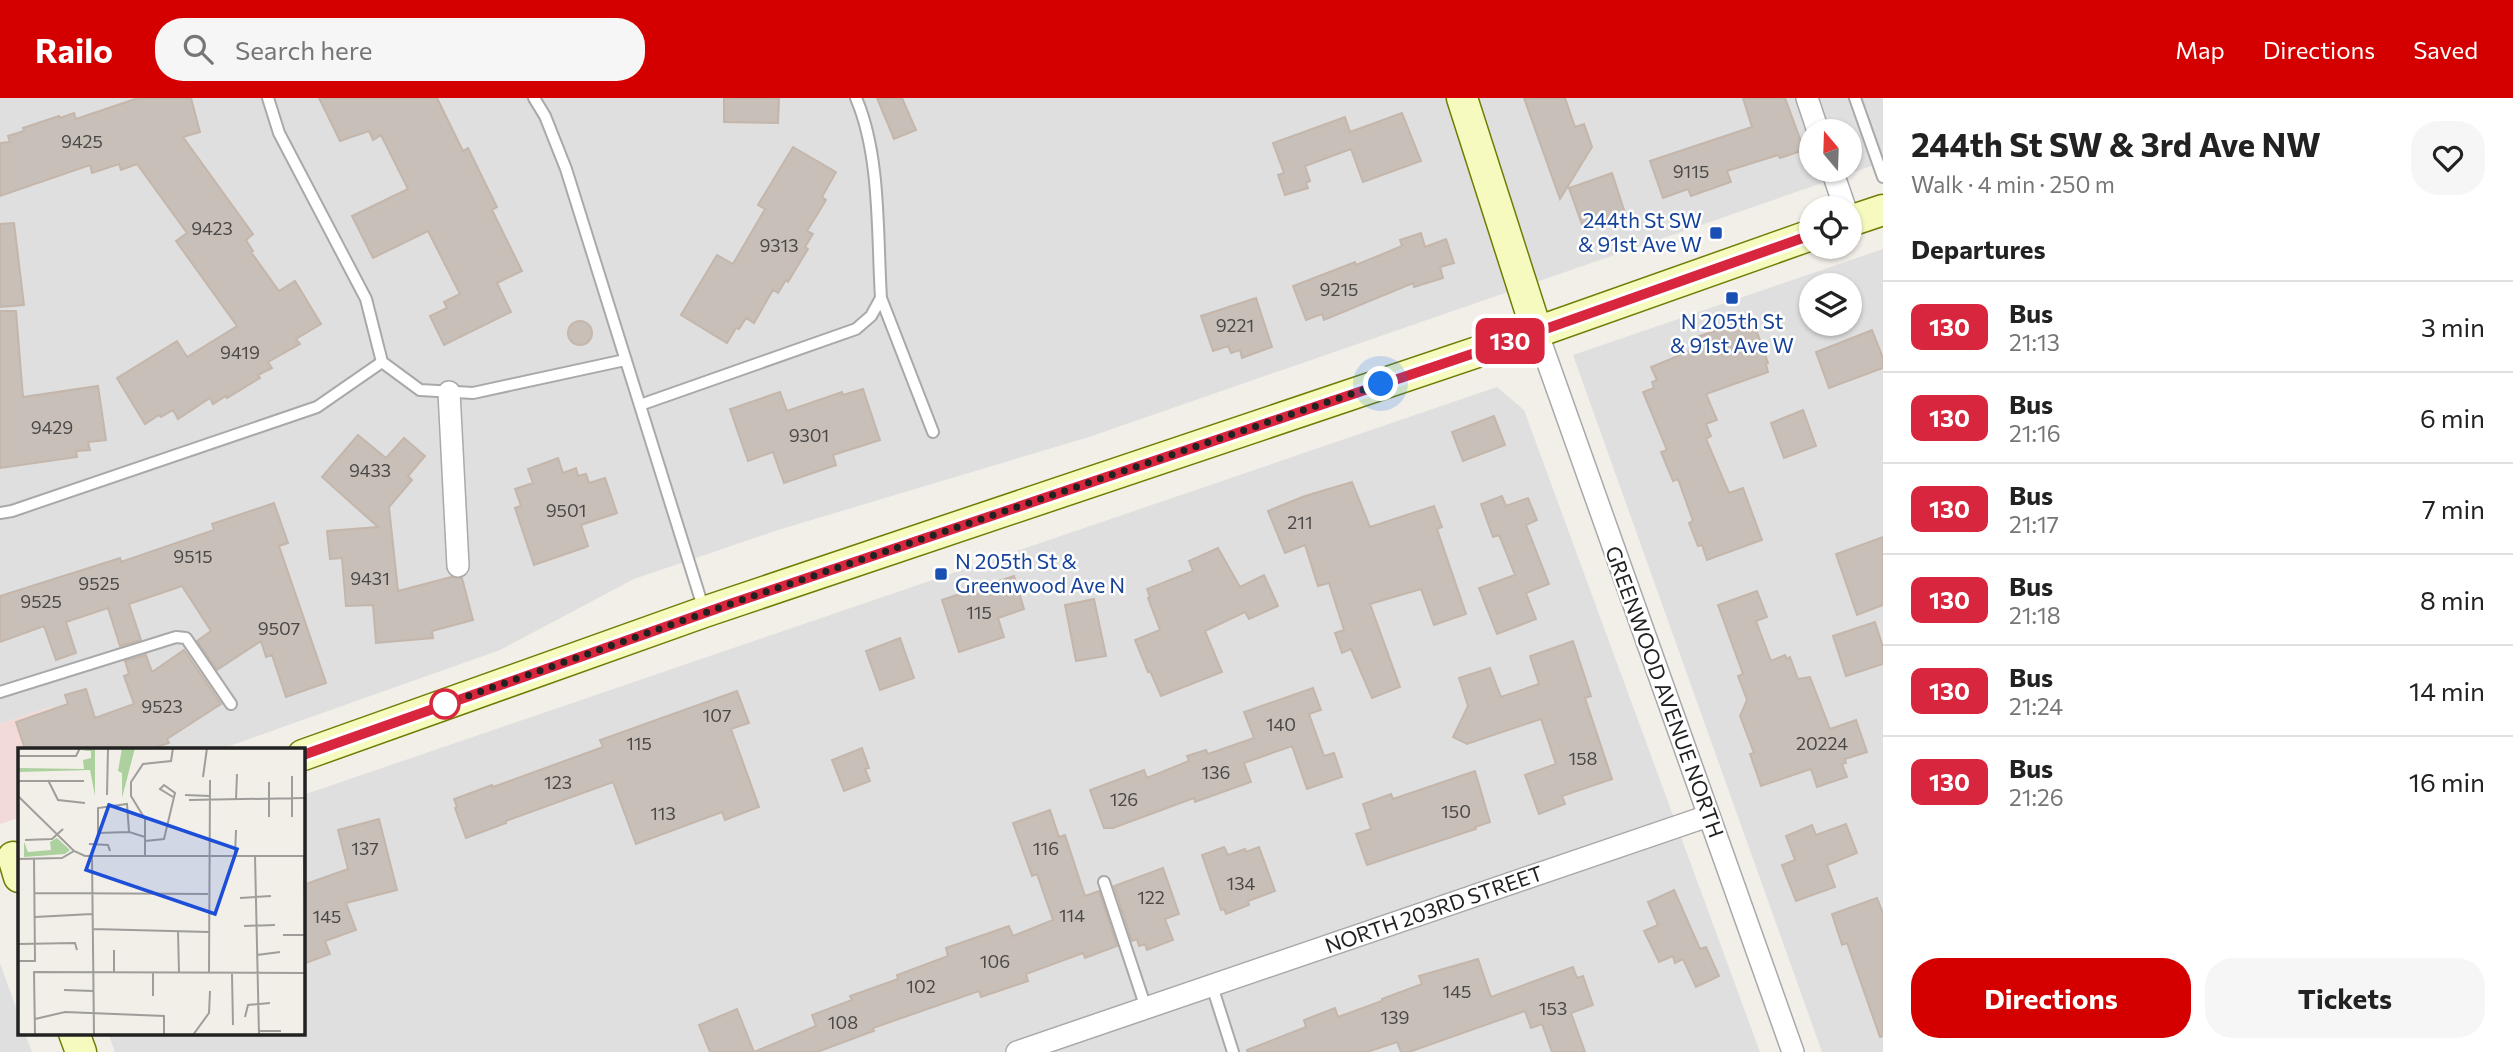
<!DOCTYPE html>
<html lang="en">
<head>
<meta charset="utf-8">
<style>
  :root { --surface:#fff; --page:#f6f6f6; --text:#222; --muted:#767676; --line:#e0e0e0; --accent:#d40000 }
  body { margin:0; font-family:Commissioner,sans-serif; background:var(--page); color:var(--text); height:100vh; display:flex; flex-direction:column; font-size:26px; white-space:nowrap }
  * { box-sizing:border-box; margin:0 }
  p { font-size:23px; color:var(--muted) }
  .icon { flex:none; width:38px; height:38px; fill:none; stroke:currentColor; stroke-width:2; stroke-linecap:round; stroke-linejoin:round }
  .map { position:relative; flex:1; overflow:hidden }
  .panel { display:flex; flex-direction:column; background:var(--surface); width:630px }
  .panel>* { flex:none }
  .badge { padding:0 14px; border-radius:10px; font-size:24px; line-height:46px }
  .needle { width:46px; rotate:341deg }
  .tools { position:absolute; left:1799px; top:21px; display:grid; gap:14px }
  .tools a { display:grid; place-items:center; width:63px; height:63px; border-radius:50%; background:var(--surface); box-shadow:0 2px 5px #0004; font-size:35px }
  .you { position:absolute; width:35px; height:35px; margin:-18px; border:5px solid #fff; border-radius:50%; background:#1a73e8; box-shadow:0 0 0 10px #1a73e833 }
  .map>.badge { position:absolute; translate:-50% -50%; box-shadow:0 0 0 4px #fff }
  h2 { padding:0 28px; font-size:26px; line-height:63px }
  .round { display:grid; place-items:center; flex:none; width:74px; height:74px; border-radius:28px; background:var(--page) }
  .overview { display:flex; align-items:center; justify-content:space-between; height:119px; padding:0 28px }
  h1 { font-size:33px; font-weight:700; line-height:52px }
  .action { display:flex; gap:14px; margin-top:auto; padding:14px 28px }
  .action a { flex:1; height:80px; border-radius:28px; background:var(--accent); color:#fff; font-size:28px; font-weight:700; line-height:80px; text-align:center }
  .action a+a { background:var(--page); color:var(--text) }
  ul { padding:0; list-style:none }
  li { display:flex; align-items:center; gap:21px; height:91px; padding:0 28px; border-top:2px solid var(--line) }
  li div { flex:1 }
  li b { display:block; font-size:26px }
  li em { font-style:normal }
  li .badge { min-width:77px; font-weight:700; text-align:center }
  header { display:flex; align-items:center; gap:42px; box-sizing:border-box; height:98px; padding:0 35px; background:var(--accent); color:#fff }
  header strong { font-size:33px }
  nav { display:flex; gap:38px; margin-inline-start:auto; font-size:24px }
  .search { width:490px; height:63px; background:var(--page); display:flex; align-items:center; gap:18px; box-sizing:border-box; padding:0 24px; border-radius:28px; color:var(--muted); font-size:26px }
  main { display:flex; flex:1; min-height:0 }
  .map>svg:first-child { display:block }
  .residential { fill:#e0dfdf; fill-rule:evenodd }
  .commercial { fill:#f2dad9 }
  .building { fill:#c7bfb8; stroke:#c4b6ab; stroke-width:2 }
  .lines { fill:none; stroke-linecap:round; stroke-linejoin:round }
  .lane-casing { stroke:#a9a9a9; stroke-width:14 }
  .street-casing { stroke:#a9a9a9; stroke-width:24 }
  .secondary-casing { stroke:#707d05; stroke-width:33 }
  .lane { stroke:#fff; stroke-width:10 }
  .street { stroke:#fff; stroke-width:21 }
  .secondary { stroke:#f7fabf; stroke-width:30 }
  .line-casing { stroke:#fff; stroke-width:16 }
  .line { stroke:#d7263d; stroke-width:10 }
  .walk { stroke:#222; stroke-width:7; stroke-dasharray:0 12.6 }
  .transit-dot { fill:#1a4fb4; stroke:#fff; stroke-width:2.5 }
  .stop-dot { fill:#fff; stroke:#d7263d; stroke-width:3.5 }
  .labels { text-anchor:middle; stroke-width:5; stroke-linejoin:round; paint-order:stroke }
  .number-label { font-size:18px; fill:#4b4948 }
  .transit-label { font-size:21px; fill:#164399; stroke:#fff; text-anchor:end }
  .street-label { font-size:21px; fill:#222; stroke:#fff }
  .inset-road { fill:none; stroke:#9f9d99; stroke-width:2 }
  .view { fill:#1d4ed8; fill-opacity:0.15; stroke:#1d4ed8; stroke-width:3.5 }
  .inset-edge { fill:none; stroke:#222; stroke-width:3.5 }
</style>
</head>
<body>
<header>
<strong>Railo</strong>
<div class="search"><svg class="icon" aria-label="search" viewBox="0 0 24 24"><circle cx="10" cy="10" r="6"/><path d="M15 15l6 6"/></svg>Search here</div>
<nav><a>Map</a><a>Directions</a><a>Saved</a></nav>
</header>
<main>
<div class="map">
<svg width="1883" height="954" viewBox="0 0 1883 954">
  <rect width="100%" height="100%" fill="#f2efe9"/>
  <!-- residential -->
  <path class="residential" d="M 0,0 L 1883,0 L 1883,64 L 1089,339 L 778,432 L 634,481 L 500,552 L 221,651 L 71,651 L 52,608 L 0,626 ZM 1811,33 L 1850,33 L 1850,72 L 1811,72 Z
    M 1883,151 L 1883,954 L 1822,954 L 1573,257 ZM 1811,187 L 1850,187 L 1850,226 L 1811,226 Z
    M 1497,289 L 1524,312 L 1760,954 L 115,954 L 108,935 L 303,935 L 303,697 Z
    M 0,865 L 19,918 L 19,935 L 25,935 L 32,954 L 0,954 Z"/>
  <!-- commercial -->
  <path class="commercial" d="M 52,608 L 71,651 L 19,651 L 19,720 L 0,726 L 0,626 Z"/>
  <!-- building -->
  <path class="building" d="M 138,0 L 191,0 L 200,34 L 183,39 L 253,136 L 246,142 L 253,153 L 251,154 L 279,193 L 295,183 L 321,226 L 296,241 L 300,246 L 268,264 L 272,270 L 258,277 L 260,280 L 227,300 L 226,298 L 213,306 L 210,300 L 178,321 L 173,312 L 161,319 L 159,317 L 145,326 L 117,280 L 177,243 L 187,259 L 237,228 L 176,143 L 187,135 L 137,66 L 121,72 L 119,66 L 92,75 L 90,67 L 0,98 L 0,45 L 10,44 L 8,38 L 24,33 L 23,30 L 59,18 L 60,20 L 74,15 L 76,21 Z
    M 319,0 L 437,0 L 463,53 L 468,50 L 497,109 L 492,112 L 522,173 L 497,185 L 511,214 L 444,247 L 430,218 L 447,210 L 444,204 L 460,196 L 428,133 L 373,160 L 352,118 L 408,91 L 381,37 L 373,42 L 369,33 L 340,43 Z
    M 724,0 L 779,0 L 778,25 L 724,24 Z
    M 877,0 L 902,0 L 916,32 L 894,41 Z
    M 1524,0 L 1565,0 L 1575,29 L 1584,26 L 1592,49 L 1560,101 Z
    M 1743,0 L 1785,0 L 1803,49 L 1800,50 L 1801,53 L 1780,60 L 1778,57 L 1727,73 L 1731,84 L 1691,98 L 1688,91 L 1663,100 L 1650,63 L 1752,29 Z
    M 1402,15 L 1421,63 L 1363,84 L 1351,51 L 1305,68 L 1310,83 L 1306,85 L 1308,90 L 1285,97 L 1278,77 L 1284,75 L 1273,45 L 1345,19 L 1350,34 Z
    M 793,49 L 836,74 L 822,99 L 826,102 L 807,133 L 813,136 L 805,149 L 808,151 L 788,184 L 786,182 L 778,195 L 773,192 L 754,225 L 746,220 L 739,231 L 736,230 L 727,245 L 681,217 L 717,157 L 733,166 L 765,111 L 758,107 Z
    M 1612,75 L 1626,118 L 1584,132 L 1569,90 Z
    M 14,125 L 24,207 L 0,209 L 0,126 Z
    M 1421,135 L 1425,149 L 1446,141 L 1454,165 L 1440,169 L 1443,180 L 1414,189 L 1413,185 L 1324,222 L 1322,216 L 1306,222 L 1293,188 L 1355,164 L 1356,167 L 1402,148 L 1400,142 Z
    M 1256,200 L 1272,249 L 1242,260 L 1240,252 L 1231,255 L 1228,248 L 1213,253 L 1201,218 Z
    M 0,213 L 16,213 L 23,299 L 98,288 L 106,342 L 88,344 L 90,352 L 76,353 L 77,359 L 0,370 Z
    M 1752,220 L 1768,265 L 1766,266 L 1768,274 L 1706,296 L 1717,322 L 1706,326 L 1711,338 L 1706,341 L 1729,395 L 1743,390 L 1762,442 L 1707,462 L 1702,447 L 1698,448 L 1689,425 L 1693,423 L 1678,381 L 1673,383 L 1661,354 L 1667,352 L 1643,294 L 1654,290 L 1652,284 L 1657,282 L 1651,269 L 1700,249 L 1697,239 Z
    M568 235a12 12 0 1 1 24 0a12 12 0 1 1-24 0Z
    M 1872,232 L 1883,260 L 1883,270 L 1829,290 L 1816,254 Z
    M 863,291 L 880,342 L 833,357 L 836,367 L 784,385 L 773,354 L 748,363 L 730,311 L 780,294 L 787,313 L 842,294 L 843,297 Z
    M 1803,312 L 1816,348 L 1784,360 L 1771,325 Z
    M 1494,318 L 1505,347 L 1463,363 L 1452,334 Z
    M 358,337 L 386,360 L 404,340 L 425,358 L 408,378 L 412,382 L 389,409 L 398,493 L 451,479 L 462,480 L 473,522 L 432,533 L 433,540 L 376,545 L 373,507 L 346,508 L 342,460 L 330,461 L 327,433 L 378,429 L 322,379 Z
    M 558,360 L 563,375 L 576,370 L 578,378 L 586,376 L 589,385 L 605,380 L 617,415 L 581,427 L 588,448 L 586,449 L 534,467 L 515,410 L 521,408 L 515,391 L 533,385 L 528,371 Z
    M 1352,384 L 1370,429 L 1434,408 L 1442,429 L 1437,431 L 1466,516 L 1434,527 L 1421,491 L 1370,506 L 1400,589 L 1372,600 L 1351,551 L 1342,555 L 1335,535 L 1344,532 L 1329,485 L 1318,488 L 1305,447 L 1285,455 L 1268,413 L 1305,398 Z
    M 1502,398 L 1506,408 L 1528,400 L 1537,422 L 1526,427 L 1549,486 L 1526,495 L 1536,521 L 1497,536 L 1479,490 L 1515,477 L 1499,437 L 1493,439 L 1481,406 Z
    M 274,405 L 288,445 L 279,448 L 326,585 L 286,599 L 272,557 L 266,559 L 261,543 L 217,572 L 197,543 L 211,533 L 182,488 L 129,506 L 141,542 L 120,548 L 108,510 L 66,524 L 76,555 L 56,562 L 44,528 L 0,544 L 0,498 L 120,460 L 121,464 L 214,432 L 212,426 Z
    M 1883,439 L 1883,507 L 1857,517 L 1836,456 Z
    M 1218,450 L 1240,489 L 1264,477 L 1278,508 L 1249,521 L 1245,514 L 1205,533 L 1222,574 L 1161,598 L 1150,573 L 1148,574 L 1135,542 L 1160,532 L 1148,500 L 1150,499 L 1147,491 L 1193,473 L 1189,463 Z
    M 1014,478 L 1024,511 L 998,520 L 1004,539 L 959,554 L 942,502 Z
    M 1757,493 L 1767,519 L 1756,523 L 1771,563 L 1785,557 L 1787,561 L 1790,559 L 1798,581 L 1810,579 L 1830,631 L 1856,622 L 1867,654 L 1845,661 L 1846,665 L 1842,666 L 1847,679 L 1817,689 L 1811,671 L 1761,688 L 1750,656 L 1754,655 L 1740,618 L 1747,602 L 1738,578 L 1743,576 L 1718,507 Z
    M 1094,501 L 1106,558 L 1076,563 L 1065,507 Z
    M 1875,524 L 1883,549 L 1883,566 L 1846,578 L 1833,538 Z
    M 900,540 L 914,580 L 880,592 L 866,553 Z
    M 1573,543 L 1591,598 L 1585,600 L 1612,681 L 1562,698 L 1565,706 L 1539,716 L 1525,677 L 1556,666 L 1541,621 L 1467,646 L 1453,639 L 1468,608 L 1459,580 L 1490,570 L 1501,599 L 1539,586 L 1530,558 Z
    M 184,552 L 221,606 L 167,641 L 169,645 L 151,651 L 25,651 L 16,624 L 68,606 L 65,597 L 86,591 L 95,620 L 134,606 L 124,578 L 129,576 L 125,563 L 146,557 L 152,574 Z
    M 1313,590 L 1321,612 L 1309,616 L 1324,658 L 1334,655 L 1342,679 L 1307,691 L 1292,648 L 1244,665 L 1251,684 L 1195,704 L 1194,700 L 1113,730 L 1104,730 L 1090,692 L 1144,672 L 1147,680 L 1189,663 L 1187,658 L 1206,652 L 1208,656 L 1254,640 L 1244,614 Z
    M 737,593 L 749,625 L 731,631 L 759,709 L 725,722 L 722,714 L 636,746 L 613,684 L 506,723 L 506,725 L 466,740 L 455,710 L 457,709 L 454,701 L 492,687 L 493,689 L 603,649 L 600,642 Z
    M 862,650 L 869,670 L 865,671 L 870,683 L 844,693 L 832,662 Z
    M 1475,673 L 1490,724 L 1475,729 L 1476,731 L 1367,767 L 1356,736 L 1371,731 L 1363,706 L 1391,696 L 1393,701 Z
    M 1050,712 L 1059,739 L 1065,737 L 1085,798 L 1099,793 L 1117,848 L 1085,860 L 1083,855 L 1026,876 L 1028,883 L 981,899 L 979,893 L 873,930 L 874,933 L 817,954 L 710,954 L 699,927 L 737,911 L 754,954 L 816,928 L 812,917 L 852,902 L 850,898 L 898,881 L 897,877 L 948,858 L 946,850 L 1009,828 L 1013,838 L 1053,822 L 1037,776 L 1032,778 L 1013,725 Z
    M 379,721 L 397,792 L 346,805 L 356,832 L 325,843 L 330,856 L 303,866 L 303,787 L 348,771 L 338,732 Z
    M 1846,726 L 1857,755 L 1827,767 L 1835,789 L 1796,803 L 1782,767 L 1795,762 L 1786,738 L 1812,727 L 1816,737 Z
    M 1224,749 L 1228,757 L 1245,751 L 1246,754 L 1259,749 L 1275,793 L 1248,803 L 1249,807 L 1226,816 L 1224,811 L 1221,812 L 1202,757 Z
    M 1163,770 L 1179,816 L 1165,821 L 1173,842 L 1147,852 L 1145,846 L 1139,848 L 1137,841 L 1132,843 L 1114,788 Z
    M 1674,792 L 1700,851 L 1706,849 L 1719,878 L 1696,889 L 1683,861 L 1675,865 L 1673,858 L 1659,864 L 1644,833 L 1658,827 L 1648,804 Z
    M 1877,800 L 1883,815 L 1883,938 L 1880,939 L 1847,845 L 1842,847 L 1832,816 Z
    M 1478,861 L 1491,899 L 1573,869 L 1577,880 L 1583,878 L 1593,907 L 1571,915 L 1585,954 L 1552,954 L 1542,926 L 1531,930 L 1525,913 L 1409,954 L 1401,954 L 1397,944 L 1367,954 L 1247,954 L 1247,952 L 1306,929 L 1304,922 L 1335,910 L 1338,919 L 1382,903 L 1382,901 L 1422,886 L 1419,878 Z"/>
  <g class="lines">
    <!-- lane casing -->
    <g class="lane-casing">
      <path id="lane" d="M 268,0 L 279,35 L 366,201 L 382,264 L 420,292 L 473,295 L 625,262
        M 534,0 L 545,18 L 566,71 L 704,512
        M 1855,0 L 1883,79
        M 881,200 L 933,334
        M 640,307 L 856,231 L 871,218 L 881,200 C 877,137 881,58 856,0
        M 0,415 L 12,413 L 317,309 L 382,264
        M 0,594 L 176,539 L 186,540 L 231,606
        M 1104,784 L 1146,910
        M 1212,888 L 1233,954"/>
    </g>
    <!-- street casing -->
    <g class="street-casing">
      <path id="street" d="M 1807,0 L 1818,33
        M 1832,72 L 1845,110
        M 1537,234 L 1793,954
        M 449,294 L 458,468
        M 1017,954 L 1708,718"/>
    </g>
    <!-- secondary casing -->
    <g class="secondary-casing">
      <path id="secondary" d="M 1462,0 L 1537,234
        M 1850,123 L 1883,112
        M 303,657 L 704,514 L 1537,234 L 1811,137
        M 13,759 L 19,779
        M 74,935 L 81,954"/>
    </g>
    <!-- lane -->
    <use href="#lane" class="lane"/>
    <!-- street -->
    <use href="#street" class="street"/>
    <!-- secondary -->
    <use href="#secondary" class="secondary"/>
  </g>
  <g class="lines">
    <!-- line casing -->
    <g class="line-casing">
      <path id="line" d="M 303,657 L 730,506 L 1537,234 L 1811,137"/>
    </g>
    <!-- line -->
    <use href="#line" class="line"/>
    <!-- walk -->
    <path class="walk" d="M 445,606 L 730,506 L 1381,286"/>
  </g>
  <!-- markers -->
  <g class="transit-dot">
    <rect x="1709" y="128" width="14" height="14" rx="3.5"/>
    <rect x="1725" y="193" width="14" height="14" rx="3.5"/>
    <rect x="934" y="469" width="14" height="14" rx="3.5"/>
  </g>
  <circle class="stop-dot" cx="445" cy="606" r="14"/>
  <g class="labels">
    <!-- number labels -->
    <g class="number-label">
      <text x="82" y="50">9425</text>
      <text x="1691" y="80">9115</text>
      <text x="212" y="137">9423</text>
      <text x="779" y="154">9313</text>
      <text x="1339" y="198">9215</text>
      <text x="1235" y="234">9221</text>
      <text x="240" y="261">9419</text>
      <text x="52" y="336">9429</text>
      <text x="809" y="344">9301</text>
      <text x="370" y="379">9433</text>
      <text x="566" y="419">9501</text>
      <text x="1300" y="431">211</text>
      <text x="193" y="465">9515</text>
      <text x="370" y="487">9431</text>
      <text x="99" y="492">9525</text>
      <text x="41" y="510">9525</text>
      <text x="979" y="521">115</text>
      <text x="279" y="537">9507</text>
      <text x="162" y="615">9523</text>
      <text x="717" y="624">107</text>
      <text x="1281" y="633">140</text>
      <text x="639" y="652">115</text>
      <text x="1822" y="652">20224</text>
      <text x="1583" y="667">158</text>
      <text x="1216" y="681">136</text>
      <text x="558" y="691">123</text>
      <text x="1124" y="708">126</text>
      <text x="1456" y="720">150</text>
      <text x="663" y="722">113</text>
      <text x="365" y="757">137</text>
      <text x="1046" y="757">116</text>
      <text x="1241" y="792">134</text>
      <text x="1151" y="806">122</text>
      <text x="1072" y="824">114</text>
      <text x="327" y="825">145</text>
      <text x="995" y="870">106</text>
      <text x="921" y="895">102</text>
      <text x="1457" y="900">145</text>
      <text x="1553" y="917">153</text>
      <text x="1395" y="926">139</text>
      <text x="843" y="931">108</text>
    </g>
    <!-- transit labels -->
    <g class="transit-label">
      <text x="1702" y="130">244th St SW<tspan x="1702" dy="24">&amp; 91st Ave W</tspan></text>
      <text x="1732" y="231" text-anchor="middle">N 205th St<tspan x="1732" dy="24">&amp; 91st Ave W</tspan></text>
      <text x="955" y="471" text-anchor="start">N 205th St &amp;<tspan x="955" dy="24">Greenwood Ave N</tspan></text>
    </g>
    <!-- street labels -->
    <g class="street-label">
      <text transform="translate(1664 594) rotate(70)" y="7">GREENWOOD AVENUE NORTH</text>
      <text transform="translate(1434 812) rotate(-19)" y="7">NORTH 203RD STREET</text>
    </g>
  </g>
  <!-- overview -->
  <g transform="translate(18 650)">
    <rect width="287" height="287" fill="#f2efe9"/>
    <path d="M 77,0 L 77,48 L 72,22 L 0,24 L 0,20 L 66,21 L 65,12 L 73,10 L 73,3 L 64,3 ZM 104,0 L 117,0 L 104,50 L 104,25 L 100,23 ZM 39,90 L 52,102 L 47,106 L 6,109 L 6,94 L 10,104 L 33,102 L 32,94 Z" fill="#add19e"/>
    <path class="inset-road" d="M 0,8 L 58,8 L 62,0M 274,28 L 274,69M 185,29 L 189,0M 30,32 L 40,52 L 67,55M 0,33 L 66,33M 89,47 L 90,0M 167,47 L 192,48M 0,48 L 56,103 L 67,108 L 287,108M 218,51 L 219,26M 171,52 L 287,50M 251,69 L 251,34M 111,84 L 80,85 L 80,60 L 109,56 L 111,84 L 127,89M 7,92 L 34,91 L 45,81M 127,93 L 146,91 L 157,45 L 146,37 L 142,41 L 155,49M 71,96 L 90,97 L 92,103M 127,108 L 127,71 L 113,48 L 113,34 L 125,16 L 153,13 L 155,0M 217,108 L 218,82M 237,108 L 241,287M 286,108 L 287,180M 74,109 L 76,287M 0,111 L 44,110 L 56,103M 17,145 L 190,146M 222,150 L 253,148M 17,169 L 74,166M 226,178 L 257,177M 75,181 L 191,184M 160,183 L 161,225M 265,187 L 287,187M 0,196 L 57,195 L 59,202M 96,202 L 96,225M 239,207 L 262,204M 0,213 L 17,213 L 16,111M 135,225 L 135,248M 191,225 L 192,32M 214,226 L 215,277M 46,242 L 75,243M 227,269 L 230,257 L 252,255M 17,271 L 47,264 L 146,268 L 146,287M 241,283 L 263,283M 17,287 L 16,224 L 287,225M 175,287 L 191,265 L 192,243"/>
    <path class="view" d="M 91,57 L 219,101 L 197,166 L 68,122 Z"/>
    <rect width="287" height="287" class="inset-edge"/>
  </g>
</svg>
<div class="tools">
<a><svg class="needle" viewBox="-14 -14 28 28"><path d="M0-13l5 13h-10z" fill="#e53935"/><path d="M0 13l5-13h-10z" fill="#767676"/></svg></a>
<a><svg class="icon" aria-label="locate" viewBox="0 0 24 24"><circle cx="12" cy="12" r="6"/><path d="M12 2v4M12 18v4M2 12h4M18 12h4"/></svg></a>
<a><svg class="icon" aria-label="layers" viewBox="0 0 24 24"><path d="M12 4l9 5-9 5-9-5zM3 14l9 5 9-5"/></svg></a>
</div>
<div class="you" style="left:1381px;top:286px"></div>
<b class="badge" style="left:1510px;top:243px;background:#d7263d;color:#fff">130</b>
</div>
<section class="panel">
<div class="overview"><div><h1>244th St SW &amp; 3rd Ave NW</h1><p>Walk · 4 min · 250 m</p></div><a class="round"><svg class="icon" aria-label="heart" viewBox="0 0 24 24"><path d="M12 20l-8-8c-3-5 5-10 8-4 3-6 11-1 8 4z"/></svg></a></div>
<h2>Departures</h2>
<ul>
<li><span class="badge" style="background:#d7263d;color:#fff">130</span><div><b>Bus</b><p>21:13</p></div><em>3 min</em></li>
<li><span class="badge" style="background:#d7263d;color:#fff">130</span><div><b>Bus</b><p>21:16</p></div><em>6 min</em></li>
<li><span class="badge" style="background:#d7263d;color:#fff">130</span><div><b>Bus</b><p>21:17</p></div><em>7 min</em></li>
<li><span class="badge" style="background:#d7263d;color:#fff">130</span><div><b>Bus</b><p>21:18</p></div><em>8 min</em></li>
<li><span class="badge" style="background:#d7263d;color:#fff">130</span><div><b>Bus</b><p>21:24</p></div><em>14 min</em></li>
<li><span class="badge" style="background:#d7263d;color:#fff">130</span><div><b>Bus</b><p>21:26</p></div><em>16 min</em></li>
</ul>
<div class="action"><a>Directions</a><a>Tickets</a></div>
</section>
</main>
</body>
</html>
